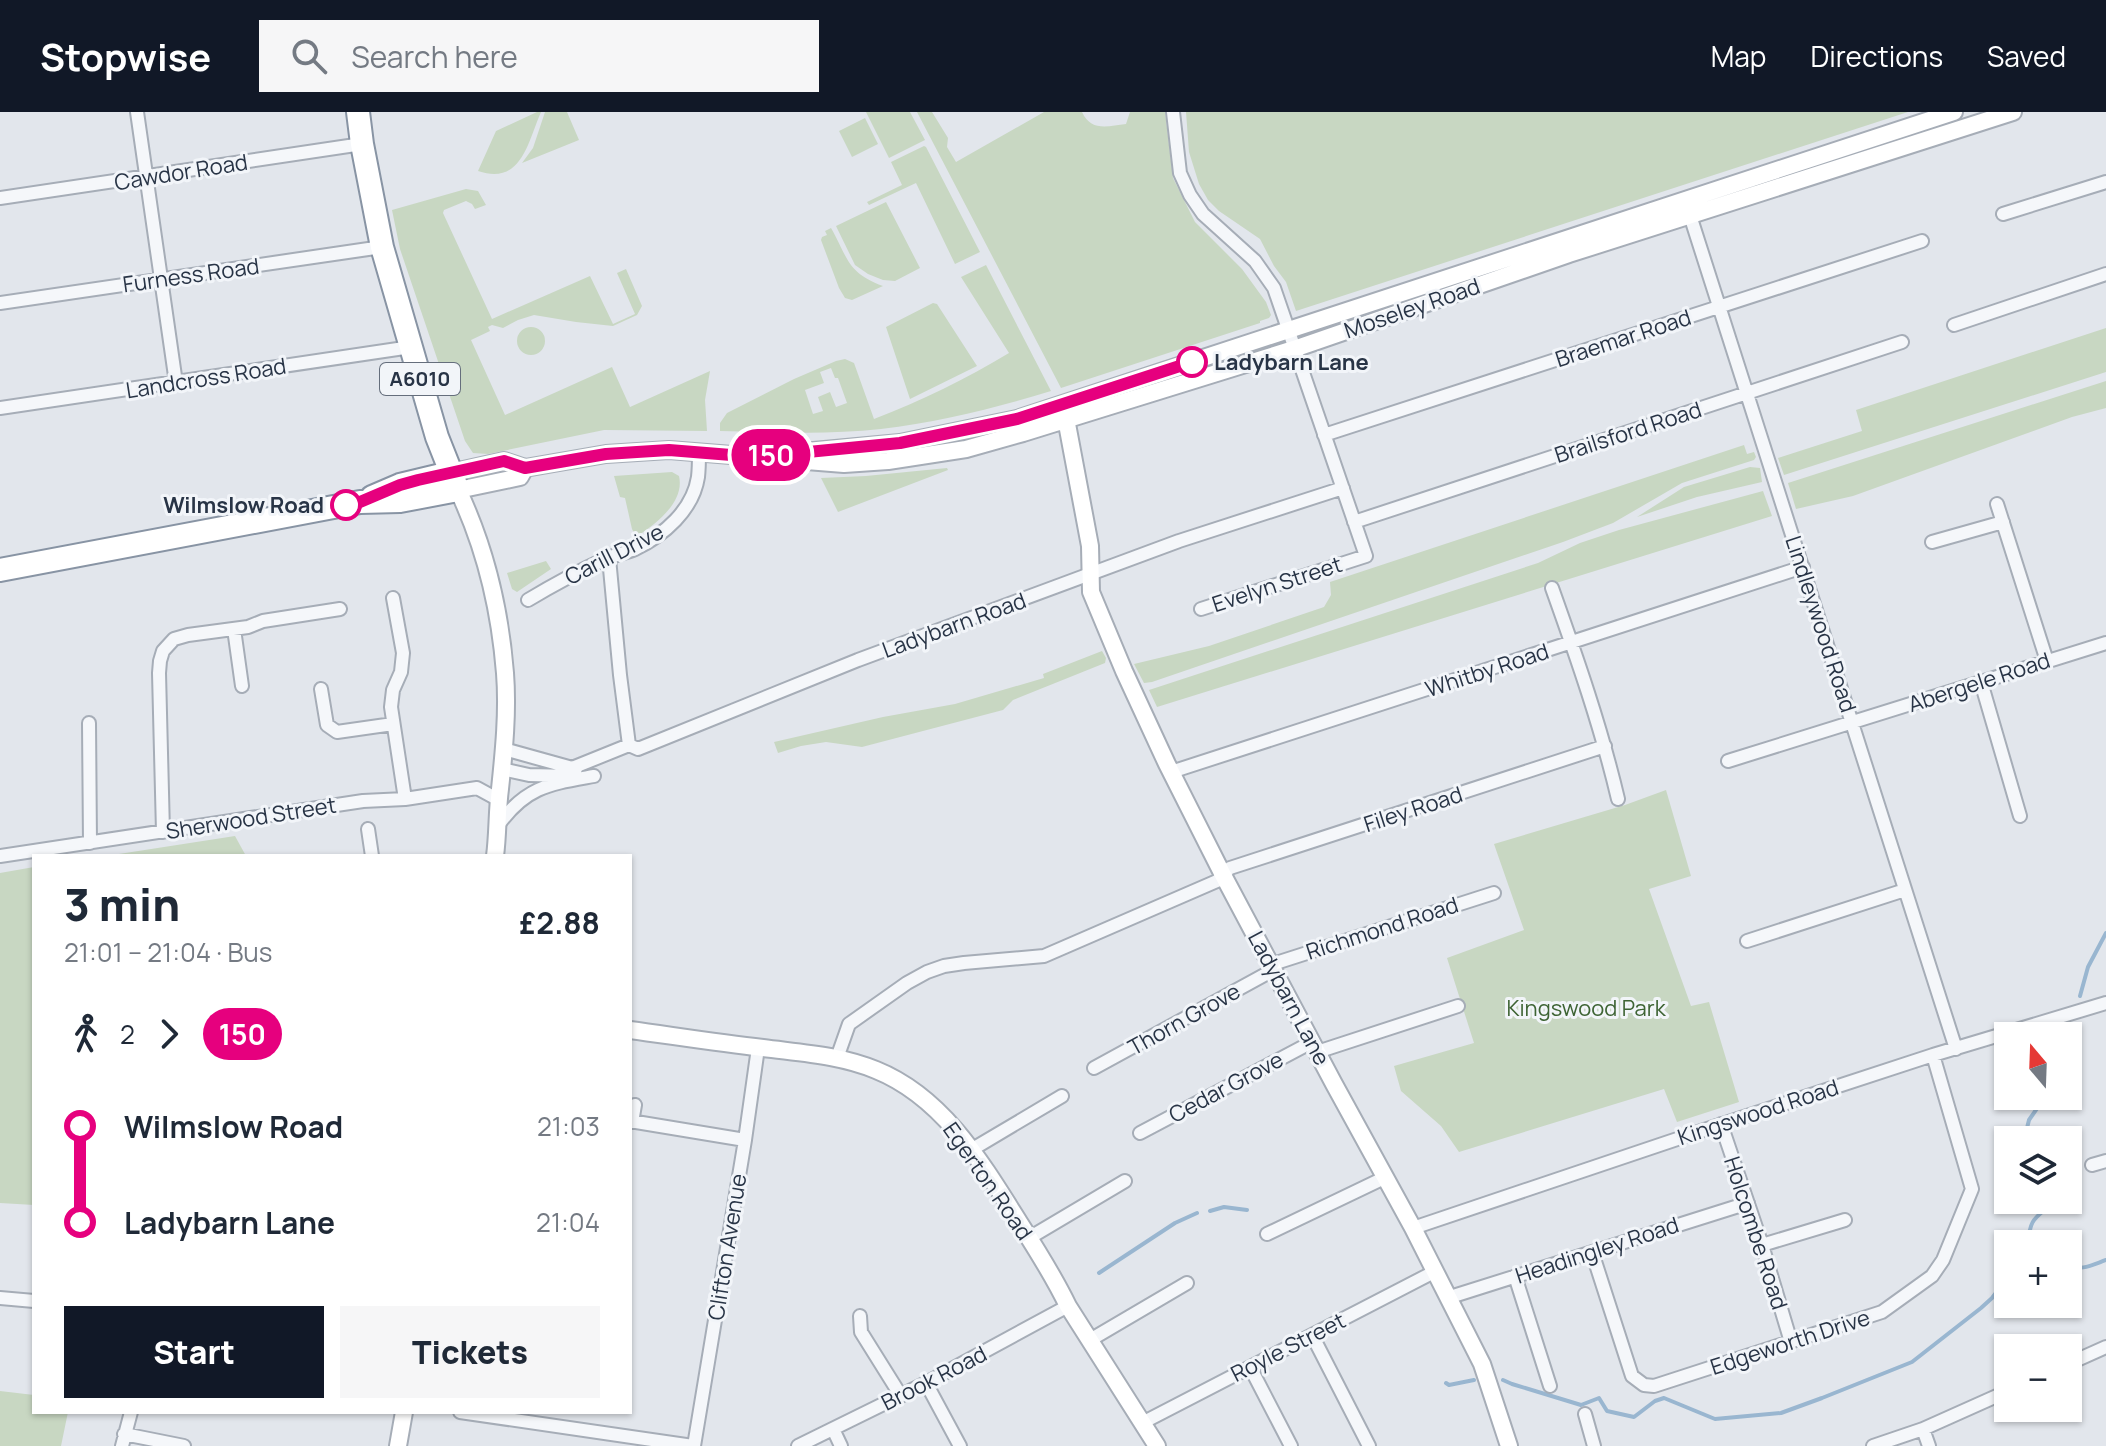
<!DOCTYPE html>
<html lang="en">
<head>
<meta charset="utf-8">
<style>
  :root { --surface:#fff; --page:#f6f6f7; --text:#1f2937; --muted:#747a83; --accent:#111827 }
  body { margin:0; font-family:Manrope,sans-serif; background:var(--page); color:var(--text); height:100vh; display:flex; flex-direction:column; font-size:30px; white-space:nowrap }
  * { box-sizing:border-box; margin:0 }
  p { font-size:26px; color:var(--muted) }
  .icon { flex:none; width:44px; height:44px; fill:none; stroke:currentColor; stroke-width:2; stroke-linecap:round; stroke-linejoin:round }
  .map { position:relative; flex:1; overflow:hidden }
  .panel { position:absolute; left:32px; top:742px; width:600px; height:560px; display:flex; flex-direction:column; background:var(--surface); border-radius:0px; box-shadow:0 2px 6px #0004 }
  .panel>* { flex:none }
  .badge { padding:0 16px; border-radius:26px; font-size:28px; line-height:52px }
  .needle { width:52px; rotate:341deg }
  .buttons { position:absolute; left:1994px; top:910px; display:grid; gap:16px }
  .buttons a { display:grid; place-items:center; width:88px; height:88px; border-radius:0px; background:var(--surface); box-shadow:0 2px 6px #0004; font-size:40px }
  .map>.badge { position:absolute; translate:-50% -50%; box-shadow:0 0 0 4px #fff }
  .legs { display:flex; align-items:center; gap:12px; height:88px; padding:0 32px; font-size:26px }
  .legs p { margin-inline-start:auto }
  .headline { display:flex; align-items:center; justify-content:space-between; height:136px; padding:0 32px }
  h1 { font-size:44px; font-weight:800; line-height:60px }
  .cta { display:flex; gap:16px; margin-top:auto; padding:16px 32px }
  .cta a { flex:1; height:92px; border-radius:0px; background:var(--accent); color:#fff; font-size:32px; font-weight:800; line-height:92px; text-align:center }
  .cta a+a { background:var(--page); color:var(--text) }
  ul { padding:0 32px; list-style:none }
  li { display:flex; align-items:center; gap:28px; height:96px; font-size:30px }
  li i { display:grid; place-items:center; width:12px; height:100%; margin:0 10px; background:currentColor }
  li i::after { content:''; width:20px; height:20px; margin:-10px; border:6px solid; border-radius:50%; background:var(--surface) }
  li p { margin-inline-start:auto }
  li:first-child i { background:linear-gradient(#0000 50%,currentColor 0) }
  li:last-child i { background:linear-gradient(currentColor 50%,#0000 0) }
  header { display:flex; align-items:center; gap:48px; box-sizing:border-box; height:112px; padding:0 40px; background:var(--accent); color:#fff }
  header strong { font-size:38px }
  nav { display:flex; gap:44px; margin-inline-start:auto; font-size:28px }
  .search { width:560px; height:72px; background:var(--page); display:flex; align-items:center; gap:20px; box-sizing:border-box; padding:0 28px; border-radius:0px; color:var(--muted); font-size:30px }
  .map>svg:first-child { display:block }
  .green { fill:#c8d7c2; fill-rule:evenodd }
  .lines { fill:none; stroke-linecap:round; stroke-linejoin:round }
  .stream { stroke:#99b6d0; stroke-width:4 }
  .street-casing { stroke:#a6adb7; stroke-width:16 }
  .secondary-casing { stroke:#a6adb7; stroke-width:20 }
  .highway-casing { stroke:#8894a4; stroke-width:26 }
  .street { stroke:#f5f7fa; stroke-width:12 }
  .secondary { stroke:#fff; stroke-width:16 }
  .highway { stroke:#fff; stroke-width:22 }
  .line-1-casing { stroke:#fff; stroke-width:18 }
  .line-1 { stroke:#e6007e; stroke-width:12 }
  .stop-1-dot { fill:#fff; stroke:#e6007e; stroke-width:4 }
  .labels { text-anchor:middle; stroke-width:6; stroke-linejoin:round; paint-order:stroke }
  .shield { fill:#f2f5f9; stroke:#656e7c; stroke-width:2 }
  .shield-label { font-size:20px; font-weight:bold; fill:#283446 }
  .street-label { font-size:22px; fill:#283446; stroke:#f2f5f9 }
  .stop-label { font-size:22px; font-weight:bold; fill:#283446; stroke:#f2f5f9; text-anchor:start }
  .park-label { font-size:22px; fill:#3e6434; stroke:#f2f5f9 }
</style>
</head>
<body>
<header>
<strong>Stopwise</strong>
<div class="search"><svg class="icon" aria-label="search" viewBox="0 0 24 24"><circle cx="10" cy="10" r="6"/><path d="M15 15l6 6"/></svg>Search here</div>
<nav><a>Map</a><a>Directions</a><a>Saved</a></nav>
</header>
<div class="map">
<svg width="2106" height="1334" viewBox="0 0 2106 1334">
  <rect width="100%" height="100%" fill="#e2e6ec"/>
  <!-- green -->
  <path class="green" d="M 537,0 L 541,0 C 528,29 522,74 478,59 L 496,19 Z
    M 545,0 L 567,0 L 579,28 L 522,51 L 533,36 Z
    M 866,0 L 910,0 L 925,28 L 889,46 Z
    M 917,0 L 932,0 L 948,26 L 947,35 L 956,50 L 1044,0 L 1082,0 C 1091,20 1108,14 1126,12 L 1130,0 L 1165,0 L 1173,66 L 1195,110 L 1242,157 L 1266,190 L 1271,203 L 1269,206 L 1260,209 L 1260,211 L 1061,276 Z
    M 1186,0 L 1908,0 L 1296,199 L 1286,170 L 1274,154 L 1260,127 L 1219,99 L 1208,88 L 1199,72 L 1189,40 Z
    M 865,6 L 878,32 L 852,45 L 839,19 Z
    M 924,34 L 926,35 L 980,140 L 955,152 L 916,71 L 869,93 L 867,90 L 902,73 L 891,50 Z
    M 466,77 L 478,79 L 486,93 L 475,97 L 472,92 L 466,89 L 444,98 L 443,101 L 492,207 L 590,164 L 613,212 L 635,202 L 617,161 L 626,157 L 642,194 L 637,203 L 613,214 L 576,210 L 534,203 L 518,208 L 503,216 L 492,213 L 488,215 L 490,219 L 471,228 L 505,303 L 612,255 L 630,295 L 710,259 L 705,288 L 707,319 L 604,318 L 488,342 L 473,341 L 465,329 L 400,137 L 392,98 Z
    M 886,90 L 920,156 L 895,169 L 883,168 L 868,162 L 855,153 L 836,114 Z
    M 831,116 C 848,146 847,161 883,174 L 852,188 L 845,186 L 839,176 L 821,128 L 822,125 L 827,123 L 825,119 Z
    M 986,153 L 1051,279 C 995,296 939,310 881,317 C 828,323 773,320 720,319 L 720,311 L 727,301 L 794,267 L 836,249 L 845,247 L 854,251 L 874,307 C 921,289 966,267 1009,241 L 961,165 ZM 831,256 L 835,266 L 838,266 L 847,291 L 836,295 L 830,280 L 818,285 L 823,299 L 813,302 L 805,278 L 824,271 L 820,260 Z
    M 933,191 L 937,192 L 977,254 L 910,287 L 886,215 Z
    M517 229a14 14 0 1 1 28 0a14 14 0 1 1-28 0Z
    M 2106,216 L 2106,260 L 1784,363 L 1778,346 L 1862,319 L 1856,298 Z
    M 2106,269 L 2106,296 L 2072,305 L 1853,384 L 1796,397 L 1788,371 Z
    M 1744,333 L 1747,342 L 1754,340 L 1756,345 L 1754,348 L 1682,371 L 1613,411 L 1563,430 L 1152,570 L 1144,571 L 1134,552 L 1209,534 L 1324,495 L 1331,483 L 1330,470 Z
    M 1750,355 L 1760,356 L 1762,370 L 1697,385 L 1637,405 L 1684,375 Z
    M 947,356 L 948,358 L 838,400 L 821,366 L 866,364 Z
    M 672,360 L 679,364 C 685,390 656,412 636,425 L 632,417 L 625,386 L 620,385 L 614,364 Z
    M 1763,379 L 1772,404 L 1157,595 L 1149,578 L 1538,451 L 1580,431 L 1619,418 Z
    M 546,449 L 551,457 L 517,480 L 512,477 L 507,461 Z
    M 1102,539 L 1106,546 L 1105,551 L 1013,588 L 1003,598 L 862,635 L 826,630 L 801,634 L 778,641 L 774,630 L 883,605 L 955,592 L 1044,566 L 1043,562 Z
    M 1666,678 L 1691,764 L 1649,777 L 1691,894 L 1709,890 L 1739,990 L 1677,1010 L 1664,977 L 1459,1040 L 1441,1014 L 1401,979 L 1394,954 L 1474,931 L 1447,846 L 1524,818 L 1494,732 L 1625,693 Z
    M 235,724 L 246,744 L 106,744 Z
    M 34,755 L 34,1093 L 0,1091 L 0,761 Z
    M 0,1279 L 34,1283 L 34,1300 L 68,1300 L 61,1334 L 0,1334 Z"/>
  <g class="lines">
    <!-- stream -->
    <path class="stream" d="M 2080,884 L 2088,855 L 2106,821
      M 2024,1028 L 2029,1008 L 2040,992 L 2042,984
      M 1210,1099 L 1224,1095 L 1247,1098
      M 2029,1132 C 2028,1104 2039,1105 2056,1088
      M 2068,1153 C 2080,1160 2094,1152 2106,1148
      M 1099,1161 L 1175,1111 L 1197,1101
      M 1503,1268 L 1512,1272 L 1581,1293 L 1599,1286 L 1607,1299 L 1634,1305 L 1655,1289 L 1664,1286 L 1715,1307 L 1781,1301 L 1822,1286 L 1912,1250 L 1981,1196 L 1992,1186 L 2008,1165
      M 1446,1271 L 1449,1273 L 1474,1268"/>
    <!-- street casing -->
    <g class="street-casing">
      <path id="street" d="M 137,0 L 176,271
        M 1173,0 L 1180,61 L 1190,83 L 1203,102 L 1255,149 L 1274,176 L 1366,444 L 1201,497
        M 0,86 L 362,32
        M 1688,97 L 1956,937
        M 2003,102 L 2106,70
        M 0,191 L 382,135
        M 1954,213 L 2106,162
        M 0,296 L 411,235
        M 1324,323 L 1922,129
        M 1997,392 L 2047,549
        M 1354,410 L 1902,230
        M 1932,430 L 2003,410
        M 609,446 L 620,563 L 629,633
        M 1552,476 C 1577,546 1601,615 1618,687
        M 393,486 L 403,541 L 401,560 L 393,578 L 391,595 L 405,687
        M 528,488 C 553,473 579,459 605,447 C 615,443 625,441 635,437 C 664,423 693,398 698,365 C 699,356 699,348 699,340
        M 234,517 L 242,574
        M 1981,570 L 2020,704
        M 321,577 L 327,613 L 337,620 L 393,612
        M 89,611 L 90,731
        M 504,637 L 576,657
        M 1728,649 L 2106,531
        M 572,656 L 629,633 L 638,637 L 858,548 L 1179,429 L 1343,376
        M 502,657 L 529,663 L 571,664
        M 1171,660 L 1803,455
        M 499,712 C 527,674 550,672 594,664
        M 368,717 L 372,744
        M 163,720 L 159,561 L 160,549 L 163,539 L 174,527 L 188,523 L 248,515 L 263,509 L 340,497
        M 0,744 L 363,689 L 405,687 L 477,676 L 499,688
        M 1747,829 L 1905,778
        M 1317,940 L 1458,894
        M 837,946 L 849,912 L 907,871 L 927,860 L 944,854 L 964,851 L 1044,844 L 1217,769 L 1230,756 L 1605,634
        M 1094,956 L 1266,862 L 1279,850 L 1494,781
        M 630,1009 L 745,1028
        M 632,1010 L 635,993
        M 1721,1012 L 1762,1133 L 1791,1230
        M 1140,1021 L 1312,930
        M 971,1038 L 1062,984
        M 2092,1053 L 2106,1049
        M 1413,1116 L 1704,1018 L 1933,943 L 2106,891
        M 1267,1122 L 1384,1066
        M 1029,1126 L 1125,1069
        M 1762,1133 L 1845,1108
        M 1592,1140 L 1632,1264 L 1644,1273 L 1654,1274 L 1882,1200 L 1932,1164 L 1943,1148 L 1972,1077 L 1933,943
        M 1515,1164 L 1550,1274
        M 0,1186 L 34,1189
        M 1447,1186 L 1748,1091
        M 860,1204 L 861,1220 L 901,1284
        M 1312,1223 L 1369,1334
        M 1090,1228 L 1187,1171
        M 2068,1252 L 2106,1235
        M 1250,1255 L 1291,1334
        M 926,1271 L 960,1334
        M 460,1300 L 693,1334
        M 1585,1302 L 1594,1334
        M 1142,1311 L 1434,1160
        M 833,1317 L 841,1334
        M 1923,1317 L 1929,1334
        M 124,1322 L 184,1334
        M 122,1334 L 131,1300
        M 694,1334 L 745,1028 L 758,936
        M 798,1334 L 926,1271 L 1068,1194
        M 1873,1334 L 1923,1317 L 2008,1279"/>
    </g>
    <!-- secondary casing -->
    <g class="secondary-casing">
      <path id="secondary" d="M 1064,296 L 1090,434 L 1091,480 L 1124,559 L 1167,652 L 1223,763 L 1334,972 L 1413,1116 L 1482,1252 L 1509,1334
        M 792,341 L 900,331 L 1017,307 L 1954,0
        M 450,361 L 504,349 L 525,356 L 606,342 L 669,338 L 844,352 L 888,349 L 966,337 L 1023,321 L 1294,237 L 1569,142 L 2013,0
        M 495,744 C 498,722 497,699 500,677 C 504,639 508,599 505,561 C 500,498 485,435 458,378 L 520,365 L 525,356
        M 630,918 C 674,924 718,931 763,936 C 801,941 840,943 876,958 C 943,985 982,1051 1019,1110 C 1037,1138 1054,1165 1068,1194 L 1157,1334
        M 398,1334 L 404,1300"/>
    </g>
    <!-- highway casing -->
    <g class="highway-casing">
      <path id="highway" d="M 372,385 L 400,373 L 450,361
        M 0,458 L 360,390 L 400,389 L 458,378 L 437,325 L 382,135 L 362,32 L 358,0"/>
    </g>
    <!-- street -->
    <use href="#street" class="street"/>
    <!-- secondary -->
    <use href="#secondary" class="secondary"/>
    <!-- highway -->
    <use href="#highway" class="highway"/>
  </g>
  <g class="lines">
    <!-- line-1 casing -->
    <g class="line-1-casing">
      <path id="line-1" d="M 346,393 L 360,390 L 400,373 L 418,368 L 504,349 L 525,356 L 606,342 L 637,340 L 669,338 L 756,345 L 900,331 L 1017,307 L 1192,250"/>
    </g>
    <!-- line-1 -->
    <use href="#line-1" class="line-1"/>
  </g>
  <!-- markers -->
  <g class="stop-1-dot">
    <circle cx="1192" cy="250" r="14"/>
    <circle cx="346" cy="393" r="14"/>
  </g>
  <g class="labels">
    <!-- shield labels -->
    <rect class="shield" x="380" y="251" width="80" height="32" rx="6"/>
    <g class="shield-label">
      <text x="420" y="274">A6010</text>
    </g>
    <!-- street labels -->
    <g class="street-label">
      <text transform="translate(181 60) rotate(-9)" y="8">Cawdor Road</text>
      <text transform="translate(191 163) rotate(-8)" y="8">Furness Road</text>
      <text transform="translate(1412 196) rotate(-19)" y="8">Moseley Road</text>
      <text transform="translate(1623 226) rotate(-18)" y="8">Braemar Road</text>
      <text transform="translate(206 266) rotate(-9)" y="8">Landcross Road</text>
      <text transform="translate(1628 320) rotate(-18)" y="8">Brailsford Road</text>
      <text transform="translate(614 442) rotate(-27)" y="8">Carill Drive</text>
      <text transform="translate(1277 472) rotate(-18)" y="8">Evelyn Street</text>
      <text transform="translate(1821 512) rotate(72)" y="8">Lindleywood Road</text>
      <text transform="translate(954 513) rotate(-20)" y="8">Ladybarn Road</text>
      <text transform="translate(1487 558) rotate(-18)" y="8">Whitby Road</text>
      <text transform="translate(1979 570) rotate(-18)" y="8">Abergele Road</text>
      <text transform="translate(1413 697) rotate(-18)" y="8">Filey Road</text>
      <text transform="translate(251 706) rotate(-9)" y="8">Sherwood Street</text>
      <text transform="translate(1382 816) rotate(-18)" y="8">Richmond Road</text>
      <text transform="translate(1289 886) rotate(62)" y="8">Ladybarn Lane</text>
      <text transform="translate(1184 907) rotate(-29)" y="8">Thorn Grove</text>
      <text transform="translate(1226 975) rotate(-28)" y="8">Cedar Grove</text>
      <text transform="translate(1758 1000) rotate(-18)" y="8">Kingswood Road</text>
      <text transform="translate(988 1069) rotate(55)" y="8">Egerton Road</text>
      <text transform="translate(1756 1121) rotate(72)" y="8">Holcombe Road</text>
      <text transform="translate(727 1135) rotate(-81)" y="8">Clifton Avenue</text>
      <text transform="translate(1597 1138) rotate(-18)" y="8">Headingley Road</text>
      <text transform="translate(1790 1230) rotate(-18)" y="8">Edgeworth Drive</text>
      <text transform="translate(1288 1235) rotate(-27)" y="8">Royle Street</text>
      <text transform="translate(934 1266) rotate(-27)" y="8">Brook Road</text>
    </g>
    <!-- stop labels -->
    <g class="stop-label">
      <text x="1214" y="258">Ladybarn Lane</text>
      <text x="324" y="401" text-anchor="end">Wilmslow Road</text>
    </g>
    <!-- park labels -->
    <g class="park-label">
      <text x="1586" y="904">Kingswood Park</text>
    </g>
  </g>
</svg>
<div class="buttons">
<a><svg class="needle" viewBox="-14 -14 28 28"><path d="M0-13l5 13h-10z" fill="#e53935"/><path d="M0 13l5-13h-10z" fill="#747a83"/></svg></a>
<a><svg class="icon" aria-label="layers" viewBox="0 0 24 24"><path d="M12 4l9 5-9 5-9-5zM3 14l9 5 9-5"/></svg></a>
<a>+</a>
<a>−</a>
</div>
<b class="badge" style="left:771px;top:343px;background:#e6007e;color:#fff">150</b>
<section class="panel">
<div class="headline"><div><h1>3 min</h1><p>21:01 – 21:04 · Bus</p></div><b>£2.88</b></div>
<div class="legs"><svg class="icon" aria-label="walk" viewBox="0 0 24 24"><circle cx="13" cy="4" r="2"/><path d="M13 8l-2 6 4 7M11 14l-3 7M7 12l3-4h3l4 4"/></svg>2<svg class="icon" aria-label="forward" viewBox="0 0 24 24"><path d="M9 5l7 7-7 7"/></svg><b class="badge" style="background:#e6007e;color:#fff">150</b></div>
<ul>
<li><i style="color:#e6007e"></i><b>Wilmslow Road</b><p>21:03</p></li>
<li><i style="color:#e6007e"></i><b>Ladybarn Lane</b><p>21:04</p></li>
</ul>
<div class="cta"><a>Start</a><a>Tickets</a></div>
</section>
</div>
</body>
</html>
